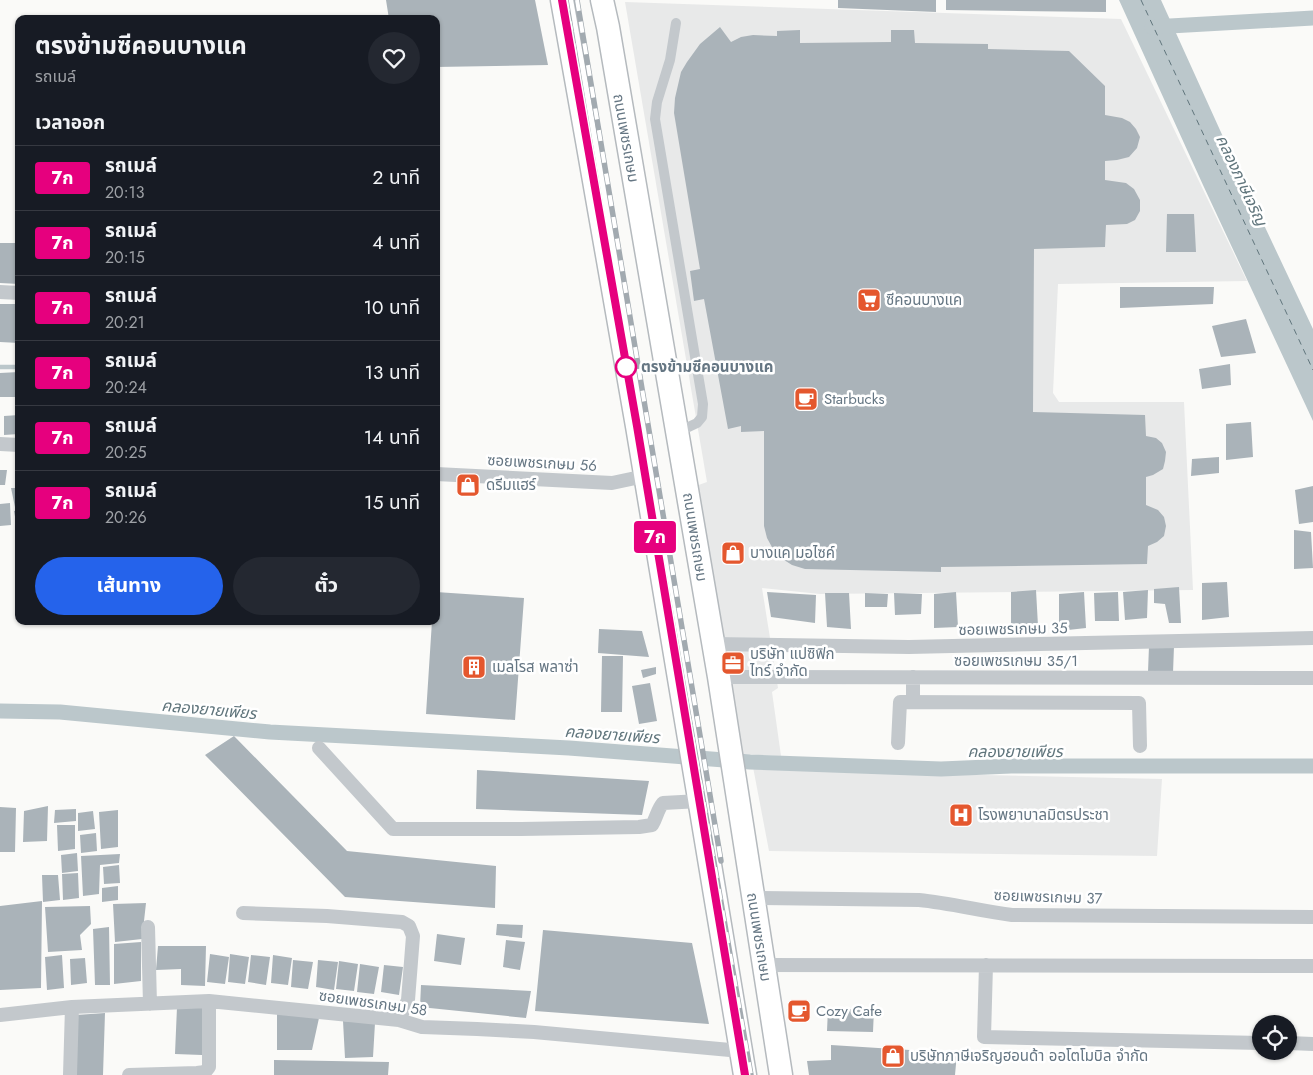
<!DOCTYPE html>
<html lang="th">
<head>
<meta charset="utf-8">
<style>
  :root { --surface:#171b24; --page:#242831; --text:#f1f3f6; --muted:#9ea1a6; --line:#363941; --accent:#2563eb }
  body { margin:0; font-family:Jost,"Noto Sans Thai",sans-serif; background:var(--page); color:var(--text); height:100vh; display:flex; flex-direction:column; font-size:19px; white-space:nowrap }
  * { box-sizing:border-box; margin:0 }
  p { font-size:16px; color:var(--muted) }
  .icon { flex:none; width:28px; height:28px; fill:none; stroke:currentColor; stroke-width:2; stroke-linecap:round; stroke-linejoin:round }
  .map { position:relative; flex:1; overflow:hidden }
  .details { position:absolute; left:15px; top:15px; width:425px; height:610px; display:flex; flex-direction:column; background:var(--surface); border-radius:10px; box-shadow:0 1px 4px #0004 }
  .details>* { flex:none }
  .badge { padding:0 10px; border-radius:4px; font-size:18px; line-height:32px }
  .fabs { position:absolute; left:1252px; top:1015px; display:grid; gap:10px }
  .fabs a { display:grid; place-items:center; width:45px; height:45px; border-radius:50%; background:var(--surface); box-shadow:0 1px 4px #0004; font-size:25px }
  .map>.badge { position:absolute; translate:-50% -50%; box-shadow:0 0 0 2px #fff }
  h2 { padding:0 20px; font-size:19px; line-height:45px }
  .round { display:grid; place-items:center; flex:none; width:52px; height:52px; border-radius:26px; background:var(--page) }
  .summary { display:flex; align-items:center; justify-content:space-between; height:85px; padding:0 20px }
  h1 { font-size:24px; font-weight:700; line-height:38px }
  .primary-button { display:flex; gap:10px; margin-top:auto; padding:10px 20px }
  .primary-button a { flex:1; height:58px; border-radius:30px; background:var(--accent); color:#fff; font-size:20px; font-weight:700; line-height:58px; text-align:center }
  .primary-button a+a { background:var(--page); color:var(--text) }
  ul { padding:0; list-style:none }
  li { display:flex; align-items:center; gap:15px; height:65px; padding:0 20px; border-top:1px solid var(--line) }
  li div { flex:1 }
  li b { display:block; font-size:19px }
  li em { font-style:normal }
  li .badge { min-width:55px; font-weight:700; text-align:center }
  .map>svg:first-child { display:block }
  .built { fill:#e8e9e9 }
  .water { fill:#bbc7cb }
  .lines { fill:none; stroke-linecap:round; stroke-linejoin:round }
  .stream { stroke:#bbc7cb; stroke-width:4.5 }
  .canal { stroke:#bbc7cb; stroke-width:15 }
  .ferry { stroke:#60757c; stroke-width:1; stroke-dasharray:6 5; stroke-linecap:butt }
  .building { fill:#aab3b9 }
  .primary-casing { stroke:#b5babe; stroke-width:25 }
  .pedestrian { stroke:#c3c8cc; stroke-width:10 }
  .minor { stroke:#c3c8cc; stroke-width:14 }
  .primary { stroke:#fff; stroke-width:22 }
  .rail-casing { stroke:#a2aab0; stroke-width:5.5 }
  .rail { stroke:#fff; stroke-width:4; stroke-dasharray:11; stroke-linecap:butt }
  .line-casing { stroke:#fff; stroke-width:11 }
  .line { stroke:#e6007e; stroke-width:8 }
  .stop-dot { fill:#fff; stroke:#e6007e; stroke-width:2.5 }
  .labels { text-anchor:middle; stroke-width:5; stroke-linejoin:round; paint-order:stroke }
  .street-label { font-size:15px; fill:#657683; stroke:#fff }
  .poi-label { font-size:15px; fill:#657683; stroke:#fff; text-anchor:start }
  .stop-label { font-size:15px; font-weight:bold; fill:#657683; stroke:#fff; text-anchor:start }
  .water-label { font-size:16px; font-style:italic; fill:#60757c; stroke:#fff }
</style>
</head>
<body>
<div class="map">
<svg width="1313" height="1075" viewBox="0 0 1313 1075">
  <rect width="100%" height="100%" fill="#fafaf8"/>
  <!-- built -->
  <path class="built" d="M 625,2 L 1121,19 L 1247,281 L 1058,284 L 1053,393 L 1059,402 L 1184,402 L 1193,590 L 820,594 L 762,588 L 778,688 L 772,692 L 781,756 L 739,754 L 693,487 L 707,482 Z
    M 753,767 L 842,772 L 1162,779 L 1157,856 L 769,851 Z"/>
  <!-- water -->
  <path class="water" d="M 1119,0 L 1161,0 L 1239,172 L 1313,329 L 1313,421 L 1203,185 Z"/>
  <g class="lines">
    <!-- stream -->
    <path class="stream" d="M 0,367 L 19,367"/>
    <!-- canal -->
    <path class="canal" d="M 1152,27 L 1313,18
      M 0,711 L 60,712 L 270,732 L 569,748 L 750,762 L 941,769 L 1011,766 L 1313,766"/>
    <!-- ferry -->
    <path class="ferry" d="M 1141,0 L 1313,370"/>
  </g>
  <!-- building -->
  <path class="building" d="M 386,0 L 535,0 L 548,65 L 436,67 L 436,19 L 389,19 Z
    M 838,0 L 936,0 L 936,12 L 838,8 Z
    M 946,0 L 1106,0 L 1106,12 L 946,10 Z
    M 720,27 L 731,42 L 741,37 L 753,35 L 777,36 L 777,31 L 800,30 L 800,43 L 891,42 L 891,30 L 914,30 L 915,43 L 988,44 L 988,49 L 1069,51 L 1105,86 L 1105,115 L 1122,118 L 1130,122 L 1136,129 L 1140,137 L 1137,148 L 1129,157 L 1117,160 L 1105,161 L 1105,180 L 1126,183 L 1134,189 L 1140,200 L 1140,211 L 1135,220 L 1127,224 L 1106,225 L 1105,247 L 1034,249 L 1033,412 L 1145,415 L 1146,436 L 1156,438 L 1162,443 L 1166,452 L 1165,461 L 1163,469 L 1153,475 L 1146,477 L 1146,505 L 1158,510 L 1164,517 L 1166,526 L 1164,536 L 1157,542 L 1148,546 L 1147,564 L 941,567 L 941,572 L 805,569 L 792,565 L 781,558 L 773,549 L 767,538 L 764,526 L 764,431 L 741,432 L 741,426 L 728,429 L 704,299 L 694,301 L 690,271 L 700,269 L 674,113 L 675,98 L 681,72 L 687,62 L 700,44 Z
    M 1167,214 L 1194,214 L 1196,252 L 1166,252 Z
    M 0,243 L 19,243 L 19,284 L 0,283 Z
    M 1120,287 L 1214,287 L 1213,304 L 1120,308 Z
    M 0,304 L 19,304 L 19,343 L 0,342 Z
    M 1246,319 L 1256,353 L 1221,357 L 1212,326 Z
    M 1230,364 L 1231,385 L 1202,389 L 1199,369 Z
    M 19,372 L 19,397 L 0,397 L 0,373 Z
    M 19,415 L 19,434 L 4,435 L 4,416 Z
    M 1251,422 L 1253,457 L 1226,460 L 1226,424 Z
    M 1219,457 L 1219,473 L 1191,476 L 1192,459 Z
    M 0,470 L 7,470 L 5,485 L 0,485 Z
    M 1313,486 L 1313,522 L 1299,524 L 1295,490 Z
    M 11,488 L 19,488 L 19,507 L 15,507 Z
    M 10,503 L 11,525 L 0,526 L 0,504 Z
    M 19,510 L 19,528 L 17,528 L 14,511 Z
    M 1294,530 L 1311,532 L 1313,568 L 1294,569 Z
    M 1227,582 L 1229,617 L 1202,620 L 1202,583 Z
    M 1179,587 L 1181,623 L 1169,623 L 1165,604 L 1154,603 L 1154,589 Z
    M 1036,590 L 1038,626 L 1011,628 L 1011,592 Z
    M 1148,590 L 1147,618 L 1125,620 L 1123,592 Z
    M 436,592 L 524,598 L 515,720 L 426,714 L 432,621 L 436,621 Z
    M 767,592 L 816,595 L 815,623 L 771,617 Z
    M 956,592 L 958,627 L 934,628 L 934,594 Z
    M 1084,592 L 1086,628 L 1059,631 L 1059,594 Z
    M 1118,592 L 1119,621 L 1095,621 L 1094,593 Z
    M 825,593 L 849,593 L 851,629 L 827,627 Z
    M 865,593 L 888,594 L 887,607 L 865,607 Z
    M 894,593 L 922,594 L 921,614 L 895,615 Z
    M 599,629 L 642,631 L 649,657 L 598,653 Z
    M 1149,646 L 1174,646 L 1173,673 L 1148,672 Z
    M 602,656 L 623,656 L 622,712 L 601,712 Z
    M 656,667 L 656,674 L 643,678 L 641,670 Z
    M 650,683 L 657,721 L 639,724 L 632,686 Z
    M 234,736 L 347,851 L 496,866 L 495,908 L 345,897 L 205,755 Z
    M 477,770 L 649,781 L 642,815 L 476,809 Z
    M 48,806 L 47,841 L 23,842 L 24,811 Z
    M 0,807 L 16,808 L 15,852 L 0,852 Z
    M 76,809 L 76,821 L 54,823 L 55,810 Z
    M 118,810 L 118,847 L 101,849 L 99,812 Z
    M 93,811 L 95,829 L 78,831 L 78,813 Z
    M 57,825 L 75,825 L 75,849 L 58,851 Z
    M 96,833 L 97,851 L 81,853 L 80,835 Z
    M 77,853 L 78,871 L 62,873 L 61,855 Z
    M 120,854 L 119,863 L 100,865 L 99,894 L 83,896 L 81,856 Z
    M 119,865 L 120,883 L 104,884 L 103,867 Z
    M 78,873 L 79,898 L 63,900 L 62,874 Z
    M 42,875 L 58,875 L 60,900 L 43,902 Z
    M 118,886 L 118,900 L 102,902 L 102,888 Z
    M 42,901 L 41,988 L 0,990 L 0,906 Z
    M 146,903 L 142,939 L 115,942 L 113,904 Z
    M 90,906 L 91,924 L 80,935 L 82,950 L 48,952 L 45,907 Z
    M 497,924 L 523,925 L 522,938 L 496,935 Z
    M 109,927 L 110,985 L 95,985 L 93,929 Z
    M 543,930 L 692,943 L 709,1024 L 535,1011 Z
    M 437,934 L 465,938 L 461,965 L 434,961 Z
    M 506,940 L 525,942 L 520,970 L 503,967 Z
    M 141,942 L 141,981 L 114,984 L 114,944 Z
    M 158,946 L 206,946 L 205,986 L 181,985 L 181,969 L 156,970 Z
    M 210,954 L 229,957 L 225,984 L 207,982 Z
    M 230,954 L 249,957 L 245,984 L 228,982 Z
    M 62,955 L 64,988 L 47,990 L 45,957 Z
    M 251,955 L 270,957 L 266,985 L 248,982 Z
    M 273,955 L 292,958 L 288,985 L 271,983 Z
    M 85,958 L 87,983 L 71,985 L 70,959 Z
    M 293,960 L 313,962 L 308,989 L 291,987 Z
    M 318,960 L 338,962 L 334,990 L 316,987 Z
    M 339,961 L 358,964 L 354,991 L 336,989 Z
    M 360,964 L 379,967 L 374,994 L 357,992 Z
    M 384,965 L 403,967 L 399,995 L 381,992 Z
    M 421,985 L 531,991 L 526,1018 L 420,1007 Z
    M 792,1001 L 806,1002 L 805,1021 L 792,1021 Z
    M 204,1006 L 202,1055 L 175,1054 L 177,1007 Z
    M 277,1008 L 319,1018 L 312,1050 L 277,1050 Z
    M 828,1009 L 874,1009 L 873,1032 L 827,1031 Z
    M 105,1013 L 103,1075 L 76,1075 L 76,1015 Z
    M 343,1021 L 375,1023 L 373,1057 L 345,1058 Z
    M 831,1045 L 957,1053 L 955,1075 L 809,1075 L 807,1061 L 831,1060 Z
    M 274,1060 L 389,1062 L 388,1075 L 274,1075 Z"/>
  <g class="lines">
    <!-- primary casing -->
    <g class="primary-casing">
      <path id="primary" d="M 562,0 C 587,142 613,284 637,426 C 673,643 709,859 745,1075
        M 602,0 L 608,27 L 719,677 L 781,1075"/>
    </g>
    <!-- pedestrian -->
    <path class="pedestrian" d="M 676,23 L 670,60 L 657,102 L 655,119 L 703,404 L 702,417 L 697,423 L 678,432"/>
    <!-- minor -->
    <path class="minor" d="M 0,292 L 19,293
      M 0,444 L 19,445
      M 436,474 L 612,483 L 645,476
      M 713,644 L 909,647 L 1313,638
      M 719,677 L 1313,678
      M 913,677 L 913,702
      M 898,743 L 900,702 L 1139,703 L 1140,746
      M 319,748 L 393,829 L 521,829 L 639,827 L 652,825 C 657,817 657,810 663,803 L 700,801
      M 753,898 L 919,900 C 950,903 981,911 1012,915 L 1313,917
      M 243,913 L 327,916 L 402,922 L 409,926 L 413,936 L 408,1000 L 399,1020
      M 148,927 L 150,1004
      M 764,965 L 1313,966
      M 986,965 L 984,1037 L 1261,1043
      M 0,1015 L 72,1007 L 209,1001 L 399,1020 L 422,1027 L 477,1029 L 534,1032 L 741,1051
      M 1289,1043 L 1313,1044
      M 70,1075 L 72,1007
      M 129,1075 L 197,1073 L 205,1072 L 209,1067 L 209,1001"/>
    <!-- primary -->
    <use href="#primary" class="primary"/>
    <!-- rail casing -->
    <g class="rail-casing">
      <path id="rail" d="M 566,0 L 614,286 L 751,1075
        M 577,0 L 721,861"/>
    </g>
    <!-- rail -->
    <use href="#rail" class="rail"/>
  </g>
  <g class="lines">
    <!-- line casing -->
    <g class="line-casing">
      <path id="line" d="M 562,0 L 637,426 L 745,1075"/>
    </g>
    <!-- line -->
    <use href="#line" class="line"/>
  </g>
  <!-- icons -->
  <defs>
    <g id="supermarket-square" transform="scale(1.25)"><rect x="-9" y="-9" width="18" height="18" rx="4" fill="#e4572e" stroke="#fff"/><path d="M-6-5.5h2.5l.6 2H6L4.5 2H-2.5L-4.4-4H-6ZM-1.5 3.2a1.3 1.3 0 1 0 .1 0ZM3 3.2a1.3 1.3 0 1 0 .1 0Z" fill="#fff"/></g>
    <g id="cafe-square" transform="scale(1.25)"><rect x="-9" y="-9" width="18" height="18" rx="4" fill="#e4572e" stroke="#fff"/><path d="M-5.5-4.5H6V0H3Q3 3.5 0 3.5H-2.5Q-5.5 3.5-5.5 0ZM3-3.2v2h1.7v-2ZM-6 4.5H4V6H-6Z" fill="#fff"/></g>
    <g id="shop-square" transform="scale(1.25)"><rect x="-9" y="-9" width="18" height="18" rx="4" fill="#e4572e" stroke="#fff"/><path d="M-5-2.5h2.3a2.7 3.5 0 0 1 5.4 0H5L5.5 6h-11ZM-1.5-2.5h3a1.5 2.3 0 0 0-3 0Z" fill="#fff"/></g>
    <g id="office-square" transform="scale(1.25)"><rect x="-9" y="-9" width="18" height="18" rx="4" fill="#e4572e" stroke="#fff"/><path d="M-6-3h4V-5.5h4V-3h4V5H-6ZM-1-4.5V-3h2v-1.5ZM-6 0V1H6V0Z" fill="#fff"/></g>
    <g id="building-square" transform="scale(1.25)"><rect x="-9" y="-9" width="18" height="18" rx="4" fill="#e4572e" stroke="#fff"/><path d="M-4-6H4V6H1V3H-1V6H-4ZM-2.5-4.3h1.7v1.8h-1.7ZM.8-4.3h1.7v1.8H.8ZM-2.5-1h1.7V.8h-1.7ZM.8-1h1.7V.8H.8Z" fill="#fff"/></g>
    <g id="hospital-square" transform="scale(1.25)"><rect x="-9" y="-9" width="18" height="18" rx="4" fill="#e4572e" stroke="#fff"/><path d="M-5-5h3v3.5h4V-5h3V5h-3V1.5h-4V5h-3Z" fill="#fff"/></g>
  </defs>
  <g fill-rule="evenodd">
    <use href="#supermarket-square" x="869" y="300"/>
    <use href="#cafe-square" x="806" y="399"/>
    <use href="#shop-square" x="468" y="485"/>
    <use href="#shop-square" x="733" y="553"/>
    <use href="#office-square" x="733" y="663"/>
    <use href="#building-square" x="474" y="667"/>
    <use href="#hospital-square" x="961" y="815"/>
    <use href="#cafe-square" x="799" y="1011"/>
    <use href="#shop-square" x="893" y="1056"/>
  </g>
  <!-- markers -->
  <circle class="stop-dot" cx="626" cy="367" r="10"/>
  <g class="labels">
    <!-- street labels -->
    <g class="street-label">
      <text transform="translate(626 138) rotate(80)" y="5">ถนนเพชรเกษม</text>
      <text transform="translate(542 463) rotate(3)" y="5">ซอยเพชรเกษม 56</text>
      <text transform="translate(695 537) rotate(81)" y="5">ถนนเพชรเกษม</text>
      <text transform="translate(1013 629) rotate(-1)" y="5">ซอยเพชรเกษม 35</text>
      <text x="1016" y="666">ซอยเพชรเกษม 35/1</text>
      <text transform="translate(1048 897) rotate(2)" y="5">ซอยเพชรเกษม 37</text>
      <text transform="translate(759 937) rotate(81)" y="5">ถนนเพชรเกษม</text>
      <text transform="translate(373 1003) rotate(8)" y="5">ซอยเพชรเกษม 58</text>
    </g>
    <!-- poi labels -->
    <g class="poi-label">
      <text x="886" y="305">ซีคอนบางแค</text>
      <text x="824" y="404">Starbucks</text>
      <text x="486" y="490">ดรีมแฮร์</text>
      <text x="750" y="558">บางแค มอไซค์</text>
      <text x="750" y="659">บริษัท แปซิฟิก<tspan x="750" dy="17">ไทร์ จำกัด</tspan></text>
      <text x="492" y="672">เมลโรส พลาซ่า</text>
      <text x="978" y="820">โรงพยาบาลมิตรประชา</text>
      <text x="816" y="1016">Cozy Cafe</text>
      <text x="910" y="1061">บริษัทภาษีเจริญฮอนด้า ออโตโมบิล จำกัด</text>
    </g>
    <!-- stop labels -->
    <g class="stop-label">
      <text x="641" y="372">ตรงข้ามซีคอนบางแค</text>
    </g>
    <!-- water labels -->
    <g class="water-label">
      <text transform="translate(1242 180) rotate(65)" y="6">คลองภาษีเจริญ</text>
      <text transform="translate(209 709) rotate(5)" y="6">คลองยายเพียร</text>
      <text transform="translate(612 734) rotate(4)" y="6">คลองยายเพียร</text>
      <text x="1015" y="757">คลองยายเพียร</text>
    </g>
  </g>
</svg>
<div class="fabs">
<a><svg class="icon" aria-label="locate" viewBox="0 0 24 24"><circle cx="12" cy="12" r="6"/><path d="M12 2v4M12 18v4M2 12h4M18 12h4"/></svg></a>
</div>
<b class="badge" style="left:655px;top:537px;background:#e6007e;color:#fff">7ก</b>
<section class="details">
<div class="summary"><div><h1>ตรงข้ามซีคอนบางแค</h1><p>รถเมล์</p></div><a class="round"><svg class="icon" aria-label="heart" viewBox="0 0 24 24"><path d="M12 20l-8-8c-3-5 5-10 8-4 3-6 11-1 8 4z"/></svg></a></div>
<h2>เวลาออก</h2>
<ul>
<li><span class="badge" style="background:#e6007e;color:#fff">7ก</span><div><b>รถเมล์</b><p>20:13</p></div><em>2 นาที</em></li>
<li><span class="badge" style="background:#e6007e;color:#fff">7ก</span><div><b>รถเมล์</b><p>20:15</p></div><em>4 นาที</em></li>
<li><span class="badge" style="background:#e6007e;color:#fff">7ก</span><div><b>รถเมล์</b><p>20:21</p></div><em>10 นาที</em></li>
<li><span class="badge" style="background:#e6007e;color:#fff">7ก</span><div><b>รถเมล์</b><p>20:24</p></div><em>13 นาที</em></li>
<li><span class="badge" style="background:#e6007e;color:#fff">7ก</span><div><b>รถเมล์</b><p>20:25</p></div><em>14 นาที</em></li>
<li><span class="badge" style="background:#e6007e;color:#fff">7ก</span><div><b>รถเมล์</b><p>20:26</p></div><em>15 นาที</em></li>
</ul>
<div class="primary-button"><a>เส้นทาง</a><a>ตั๋ว</a></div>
</section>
</div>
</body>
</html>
